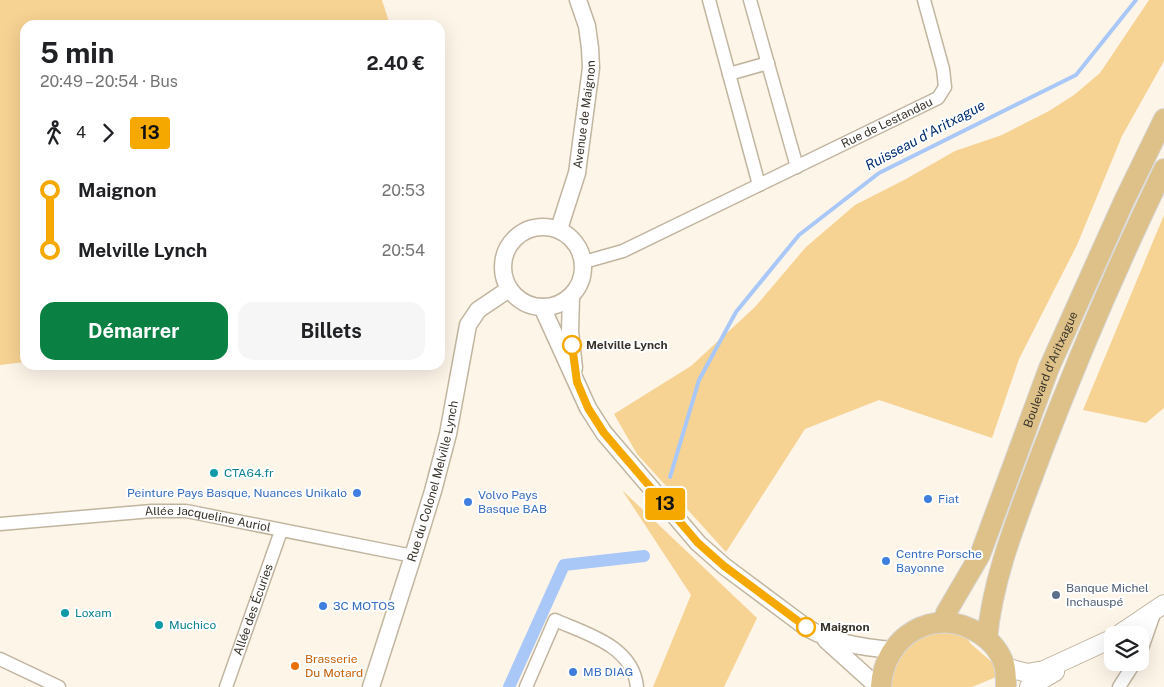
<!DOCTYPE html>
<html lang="fr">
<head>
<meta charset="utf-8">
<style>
  :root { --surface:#fff; --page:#f6f6f6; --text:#202124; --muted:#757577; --accent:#0b8043 }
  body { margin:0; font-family:"Public Sans",sans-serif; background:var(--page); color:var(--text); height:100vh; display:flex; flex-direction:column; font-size:19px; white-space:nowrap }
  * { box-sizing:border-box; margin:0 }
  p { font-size:16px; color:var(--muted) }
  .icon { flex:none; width:28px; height:28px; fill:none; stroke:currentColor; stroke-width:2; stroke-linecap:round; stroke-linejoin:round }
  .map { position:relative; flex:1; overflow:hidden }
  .drawer { position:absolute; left:20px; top:20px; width:425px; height:350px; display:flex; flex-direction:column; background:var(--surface); border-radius:15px; box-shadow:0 5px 20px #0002 }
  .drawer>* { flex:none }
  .badge { padding:0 10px; border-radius:4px; font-size:18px; line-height:32px }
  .tools { position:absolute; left:1104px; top:626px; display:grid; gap:10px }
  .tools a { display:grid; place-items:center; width:45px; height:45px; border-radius:10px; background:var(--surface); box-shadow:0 5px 20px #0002; font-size:25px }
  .map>.badge { position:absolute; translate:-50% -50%; box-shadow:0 0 0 2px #fff }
  .legs { display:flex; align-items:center; gap:8px; height:55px; padding:0 20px; font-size:16px }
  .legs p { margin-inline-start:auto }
  .overview { display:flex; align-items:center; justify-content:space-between; height:85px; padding:0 20px }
  h1 { font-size:28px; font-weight:700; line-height:38px }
  .primary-button { display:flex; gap:10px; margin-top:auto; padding:10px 20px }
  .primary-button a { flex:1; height:58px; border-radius:15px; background:var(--accent); color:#fff; font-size:20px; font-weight:700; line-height:58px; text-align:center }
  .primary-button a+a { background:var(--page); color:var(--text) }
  ul { padding:0 20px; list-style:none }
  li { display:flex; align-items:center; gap:18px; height:60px; font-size:19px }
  li i { display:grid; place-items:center; width:8px; height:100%; margin:0 6px; background:currentColor }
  li i::after { content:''; width:12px; height:12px; margin:-6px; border:4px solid; border-radius:50%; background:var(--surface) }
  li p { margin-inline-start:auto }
  li:first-child i { background:linear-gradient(#0000 50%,currentColor 0) }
  li:last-child i { background:linear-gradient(currentColor 50%,#0000 0) }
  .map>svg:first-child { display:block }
  .green { fill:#f6d293 }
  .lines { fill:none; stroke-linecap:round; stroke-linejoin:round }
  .stream { stroke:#a9c8f7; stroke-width:4 }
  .canal { stroke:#a9c8f7; stroke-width:12 }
  .minor-casing { stroke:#c1b59f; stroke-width:15 }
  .tertiary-casing { stroke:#c1b59f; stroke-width:19 }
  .secondary-casing { stroke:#c1b59f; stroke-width:20 }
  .primary-casing { stroke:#d7d6d4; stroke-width:22 }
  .minor { stroke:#fff; stroke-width:12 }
  .tertiary { stroke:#fff; stroke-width:16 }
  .secondary { stroke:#fff; stroke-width:18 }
  .primary { stroke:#ddc188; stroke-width:20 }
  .line-1-casing { stroke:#fff; stroke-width:11 }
  .line-1 { stroke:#f5a900; stroke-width:8 }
  .stop-1-dot { fill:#fff; stroke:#f5a900; stroke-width:2.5 }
  .culture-dot { fill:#0f9aa8; stroke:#fff; stroke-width:2 }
  .shop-dot { fill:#3f7fe0; stroke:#fff; stroke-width:2 }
  .service-dot { fill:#5c6f8a; stroke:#fff; stroke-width:2 }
  .food-dot { fill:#e8710a; stroke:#fff; stroke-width:2 }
  .labels { text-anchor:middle; stroke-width:4; stroke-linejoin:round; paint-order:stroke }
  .street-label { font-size:12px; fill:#38332a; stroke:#fff }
  .stop-label { font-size:12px; font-weight:bold; fill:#38332a; stroke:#fff; text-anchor:start }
  .culture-label { font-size:12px; fill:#0d838f; stroke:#fff; text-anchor:start }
  .shop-label { font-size:12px; fill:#366cbe; stroke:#fff; text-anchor:start }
  .service-label { font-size:12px; fill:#4e5e75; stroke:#fff; text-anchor:start }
  .food-label { font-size:12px; fill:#c56008; stroke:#fff; text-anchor:start }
  .water-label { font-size:14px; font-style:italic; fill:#002f70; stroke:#fff }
</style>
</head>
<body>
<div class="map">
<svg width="1164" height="687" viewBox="0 0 1164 687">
  <rect width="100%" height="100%" fill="#fdf5e8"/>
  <!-- green -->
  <path class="green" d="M 0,0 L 382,0 L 390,25 L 25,25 L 25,362 L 0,365 Z
    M 1149,0 L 1164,0 L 1164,61 L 1122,136 L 1077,245 L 1019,359 L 992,438 L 879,400 L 805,429 L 726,552 L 637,454 L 614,414 L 691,366 L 755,307 L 806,247 L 855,205 L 906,179 L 955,151 L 1002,135 L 1049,111 L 1074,95 L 1100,73 Z
    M 1164,215 L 1164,408 L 1146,423 L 1083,410 Z
    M 622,490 L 757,618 L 724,687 L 653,687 L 691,595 Z
    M 948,630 L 965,635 L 971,644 L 993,663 L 996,677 L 972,687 L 889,687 L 900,650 L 931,631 Z"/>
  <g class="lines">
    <!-- stream -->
    <path class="stream" d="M 670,477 L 699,380 L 736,312 L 799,235 L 879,173 L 1076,75 L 1136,0"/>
    <!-- canal -->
    <path class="canal" d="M 509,687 L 564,565 L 644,556"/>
    <!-- minor casing -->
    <g class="minor-casing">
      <g id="minor">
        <path d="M 709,0 L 759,185"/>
        <path d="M 750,0 L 797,167"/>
        <path d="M 729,74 L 768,63"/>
        <path id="s1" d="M 584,262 L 623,251 L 938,98 L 945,87 L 943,69 L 924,0"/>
        <path id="s2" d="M 0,524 L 152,511 L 186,511 L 413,556"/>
        <path d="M 1140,654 L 1155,611"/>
        <path d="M 0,659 L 59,687"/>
        <path id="s3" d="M 226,687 L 281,531"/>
        <path d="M 526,687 L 555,620 C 587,634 633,646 637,687"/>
        <path d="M 1119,687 L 1135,662"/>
      </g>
    </g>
    <!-- tertiary casing -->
    <g class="tertiary-casing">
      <g id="tertiary">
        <circle cx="543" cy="267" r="40"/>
        <path id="s4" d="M 559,229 L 577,173 L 591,68 L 590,48 L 587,26 L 578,0"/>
        <path d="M 571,297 L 570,331 L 574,368"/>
        <path d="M 542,307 L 588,408 L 604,433 L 698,543 L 724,566 L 807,628 C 834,643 861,647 892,650"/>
        <path d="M 826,640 L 878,687"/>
        <path id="s5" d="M 371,687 L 413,556 L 433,491 L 448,434 L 468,325 L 478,310 L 509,289"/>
      </g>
    </g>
    <!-- secondary casing -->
    <g class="secondary-casing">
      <path id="secondary" d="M 1118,635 L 1164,604
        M 1005,667 L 1027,673 L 1044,670 L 1107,641
        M 1029,687 L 1055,672"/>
    </g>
    <!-- primary casing -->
    <g class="primary-casing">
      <g id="primary">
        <path id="s6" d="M 944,622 L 946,613 L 980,555 L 1049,368 L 1124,201 L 1164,119"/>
        <path d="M 987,639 C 993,574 1019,514 1041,454 C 1078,357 1119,262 1164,169"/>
        <path d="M 881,687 C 883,636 936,604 980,634 C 991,641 1000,652 1004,664 C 1006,671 1006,680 1006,687"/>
      </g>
    </g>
    <!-- minor -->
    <use href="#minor" class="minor"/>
    <!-- tertiary -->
    <use href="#tertiary" class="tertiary"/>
    <!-- secondary -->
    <use href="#secondary" class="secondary"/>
    <!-- primary -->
    <use href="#primary" class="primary"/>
  </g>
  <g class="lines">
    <!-- line-1 casing -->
    <g class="line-1-casing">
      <path id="line-1" d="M 572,345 L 577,382 L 588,408 L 604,433 L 698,543 L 724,566 L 806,627"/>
    </g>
    <!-- line-1 -->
    <use href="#line-1" class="line-1"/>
  </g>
  <!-- markers -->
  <g class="stop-1-dot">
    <circle cx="572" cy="345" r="9"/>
    <circle cx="806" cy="627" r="9"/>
  </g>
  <g class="culture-dot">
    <circle cx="214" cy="473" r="5"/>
    <circle cx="65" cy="613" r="5"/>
    <circle cx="159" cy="625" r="5"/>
  </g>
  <g class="shop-dot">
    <circle cx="357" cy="493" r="5"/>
    <circle cx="928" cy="499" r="5"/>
    <circle cx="468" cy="502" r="5"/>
    <circle cx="886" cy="561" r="5"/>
    <circle cx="323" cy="606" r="5"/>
    <circle cx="573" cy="672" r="5"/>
  </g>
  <circle class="service-dot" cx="1056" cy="595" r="5"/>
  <circle class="food-dot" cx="295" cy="666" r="5"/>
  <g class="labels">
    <!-- street labels -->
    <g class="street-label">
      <text dy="4" stroke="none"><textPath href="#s4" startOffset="118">Avenue de Maignon</textPath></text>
      <text dy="4" stroke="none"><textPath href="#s1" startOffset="334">Rue de Lestandau</textPath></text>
      <text dy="4" stroke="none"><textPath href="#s6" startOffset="275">Boulevard d'Aritxague</textPath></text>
      <text dy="4" stroke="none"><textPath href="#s5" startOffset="215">Rue du Colonel Melville Lynch</textPath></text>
      <text dy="4" stroke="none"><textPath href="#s2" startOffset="209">Allée Jacqueline Auriol</textPath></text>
      <text dy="4" stroke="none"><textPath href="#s3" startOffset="82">Allée des Écuries</textPath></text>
    </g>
    <!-- stop labels -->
    <g class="stop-label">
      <text x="586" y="349">Melville Lynch</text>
      <text x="820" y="631">Maignon</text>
    </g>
    <!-- culture labels -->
    <g class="culture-label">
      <text x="224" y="477">CTA64.fr</text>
      <text x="75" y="617">Loxam</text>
      <text x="169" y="629">Muchico</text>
    </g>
    <!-- shop labels -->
    <g class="shop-label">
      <text x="347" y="497" text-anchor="end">Peinture Pays Basque, Nuances Unikalo</text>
      <text x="478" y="499">Volvo Pays<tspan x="478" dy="14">Basque BAB</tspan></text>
      <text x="938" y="503">Fiat</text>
      <text x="896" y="558">Centre Porsche<tspan x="896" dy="14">Bayonne</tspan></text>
      <text x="333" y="610">3C MOTOS</text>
      <text x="583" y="676">MB DIAG</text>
    </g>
    <!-- service labels -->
    <g class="service-label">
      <text x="1066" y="592">Banque Michel<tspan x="1066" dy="14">Inchauspé</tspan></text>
    </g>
    <!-- food labels -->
    <g class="food-label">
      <text x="305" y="663">Brasserie<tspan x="305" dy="14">Du Motard</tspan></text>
    </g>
    <!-- water labels -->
    <g class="water-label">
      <text transform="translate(925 135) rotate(-28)" y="5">Ruisseau d'Aritxague</text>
    </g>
  </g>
</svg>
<div class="tools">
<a><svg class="icon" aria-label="layers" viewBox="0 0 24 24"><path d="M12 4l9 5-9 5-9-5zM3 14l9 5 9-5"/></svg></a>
</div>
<b class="badge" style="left:665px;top:504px;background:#f5a900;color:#111">13</b>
<section class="drawer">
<div class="overview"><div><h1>5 min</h1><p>20:49 – 20:54 · Bus</p></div><b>2.40 €</b></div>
<div class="legs"><svg class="icon" aria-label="walk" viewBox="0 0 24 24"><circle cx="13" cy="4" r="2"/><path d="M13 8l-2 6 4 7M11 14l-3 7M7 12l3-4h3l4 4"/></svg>4<svg class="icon" aria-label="forward" viewBox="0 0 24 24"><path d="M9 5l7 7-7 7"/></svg><b class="badge" style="background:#f5a900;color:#111">13</b></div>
<ul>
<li><i style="color:#f5a900"></i><b>Maignon</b><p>20:53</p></li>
<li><i style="color:#f5a900"></i><b>Melville Lynch</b><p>20:54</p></li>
</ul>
<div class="primary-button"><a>Démarrer</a><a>Billets</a></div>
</section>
</div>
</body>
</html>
